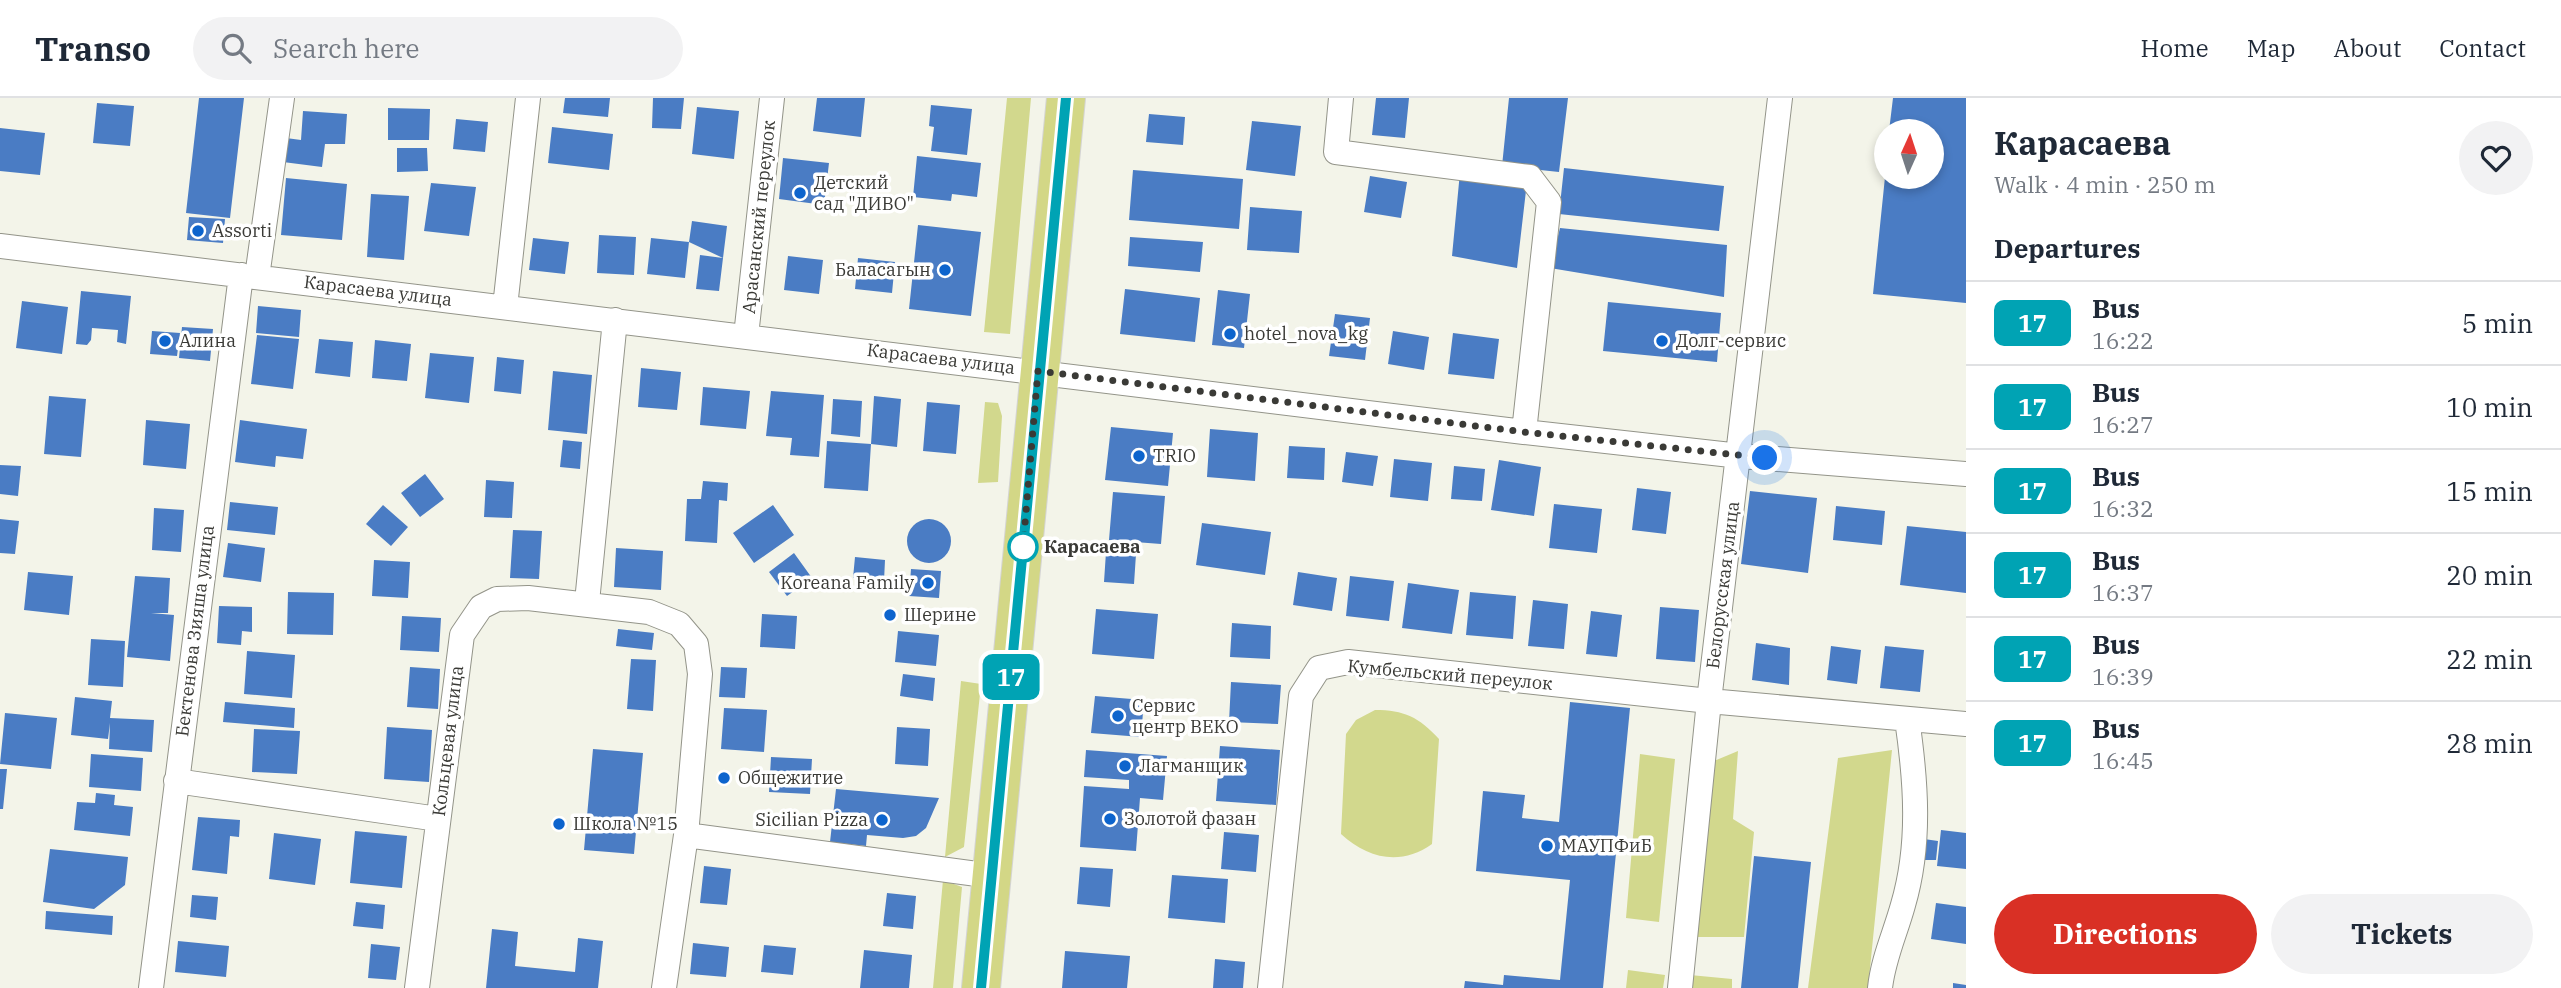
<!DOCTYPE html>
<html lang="en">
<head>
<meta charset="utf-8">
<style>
  :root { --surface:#fff; --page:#f2f2f3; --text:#1f2937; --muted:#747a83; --line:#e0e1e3; --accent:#d93025 }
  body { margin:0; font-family:"IBM Plex Serif",serif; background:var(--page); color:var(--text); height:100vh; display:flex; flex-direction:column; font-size:26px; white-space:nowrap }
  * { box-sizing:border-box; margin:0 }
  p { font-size:23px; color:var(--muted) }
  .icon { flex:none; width:38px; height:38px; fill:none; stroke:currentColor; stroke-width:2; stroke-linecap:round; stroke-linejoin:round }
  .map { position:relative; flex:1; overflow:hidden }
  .sheet { display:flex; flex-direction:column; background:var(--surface); width:595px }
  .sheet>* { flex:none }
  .badge { padding:0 14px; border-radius:10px; font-size:24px; line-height:46px }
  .needle { width:46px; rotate:3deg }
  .controls { position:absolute; left:1874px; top:21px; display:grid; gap:14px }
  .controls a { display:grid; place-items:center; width:70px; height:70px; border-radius:50%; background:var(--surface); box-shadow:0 4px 10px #0003; font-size:35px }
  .you { position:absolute; width:35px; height:35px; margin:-18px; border:5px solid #fff; border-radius:50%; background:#1a73e8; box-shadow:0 0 0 10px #1a73e833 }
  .map>.badge { position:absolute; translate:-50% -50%; box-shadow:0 0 0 4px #fff }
  h2 { padding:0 28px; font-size:26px; line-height:63px }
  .round { display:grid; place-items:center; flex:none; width:74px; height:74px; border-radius:37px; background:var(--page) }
  .overview { display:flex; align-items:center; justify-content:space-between; height:119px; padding:0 28px }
  h1 { font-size:33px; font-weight:700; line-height:52px }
  .cta { display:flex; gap:14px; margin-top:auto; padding:14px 28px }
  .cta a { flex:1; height:80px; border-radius:42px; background:var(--accent); color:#fff; font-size:28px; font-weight:700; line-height:80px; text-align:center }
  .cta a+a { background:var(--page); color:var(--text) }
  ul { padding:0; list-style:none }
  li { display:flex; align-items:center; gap:21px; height:84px; padding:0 28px; border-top:2px solid var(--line) }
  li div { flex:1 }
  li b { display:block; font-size:26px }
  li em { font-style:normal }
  li .badge { min-width:77px; font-weight:700; text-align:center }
  header { display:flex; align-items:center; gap:42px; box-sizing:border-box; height:98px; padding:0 35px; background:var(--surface); border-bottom:2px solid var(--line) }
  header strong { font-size:33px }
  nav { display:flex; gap:38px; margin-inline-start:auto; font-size:24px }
  .search { width:490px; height:63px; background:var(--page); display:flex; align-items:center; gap:18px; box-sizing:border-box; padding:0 24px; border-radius:38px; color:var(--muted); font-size:26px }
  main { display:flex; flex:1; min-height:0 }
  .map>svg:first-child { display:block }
  .green { fill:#d2d88d }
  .building { fill:#4a7cc4 }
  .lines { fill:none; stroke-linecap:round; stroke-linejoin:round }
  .minor-casing { stroke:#939489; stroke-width:26 }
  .primary-casing { stroke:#d4d4d3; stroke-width:40 }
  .minor { stroke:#fff; stroke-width:24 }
  .primary { stroke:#d3d786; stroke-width:38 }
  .line-casing { stroke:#fff; stroke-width:16 }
  .line { stroke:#00a3b4; stroke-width:10 }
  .walk { stroke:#3a3a36; stroke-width:7; stroke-dasharray:0 12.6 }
  .poi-dot { fill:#0d64cd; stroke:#fff; stroke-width:2.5 }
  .stop-dot { fill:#fff; stroke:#00a3b4; stroke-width:3.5 }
  .labels { text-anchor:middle; stroke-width:7; stroke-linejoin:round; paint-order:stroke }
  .poi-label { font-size:18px; fill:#3a3a36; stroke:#fff; text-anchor:start }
  .street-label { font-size:18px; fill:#3a3a36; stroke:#fff }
  .stop-label { font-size:18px; font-weight:bold; fill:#3a3a36; stroke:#fff; text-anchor:start }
</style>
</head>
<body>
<header>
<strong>Transo</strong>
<div class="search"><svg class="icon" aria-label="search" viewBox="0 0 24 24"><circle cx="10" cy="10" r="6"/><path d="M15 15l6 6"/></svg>Search here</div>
<nav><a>Home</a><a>Map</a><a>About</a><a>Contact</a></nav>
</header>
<main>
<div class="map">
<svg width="1966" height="890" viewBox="0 0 1966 890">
  <rect width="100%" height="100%" fill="#f3f4e9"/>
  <!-- green -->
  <path class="green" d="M 1007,0 L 1031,0 L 1010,236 L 984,234 Z
    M 985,304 L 998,305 L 1002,318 L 998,384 L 978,385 Z
    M 961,583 L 981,586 L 964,749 L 945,759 Z
    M 1375,612 C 1404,612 1419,619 1439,641 L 1432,746 C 1401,768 1368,761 1341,736 L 1346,636 L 1356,622 Z
    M 1892,652 L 1868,890 L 1808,890 L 1838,660 Z
    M 1738,653 L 1733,721 L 1754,734 L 1744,839 L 1696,839 L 1714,663 Z
    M 1640,656 L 1675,661 L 1659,824 L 1626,820 Z
    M 943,782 L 962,789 L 953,890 L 933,890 Z
    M 1628,872 L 1665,877 L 1663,890 L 1626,890 Z
    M 1690,877 L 1732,881 L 1732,890 L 1689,890 Z"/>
  <!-- building -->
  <path class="building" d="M 199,0 L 244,0 L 230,120 L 186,115 Z
    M 565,0 L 610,0 L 608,19 L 563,15 Z
    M 653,0 L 684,0 L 681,31 L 652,30 Z
    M 817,0 L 865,0 L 861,39 L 813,33 Z
    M 1376,0 L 1409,0 L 1405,40 L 1372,37 Z
    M 1509,0 L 1568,0 L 1559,74 L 1502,68 Z
    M 1893,0 L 1966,0 L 1966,205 L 1873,196 L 1885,79 L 1932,79 L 1932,33 L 1889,33 Z
    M 97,5 L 134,8 L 130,48 L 93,45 Z
    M 931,7 L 972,11 L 967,57 L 931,53 L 934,29 L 929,28 Z
    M 697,9 L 739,13 L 734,61 L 692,56 Z
    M 388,10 L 430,11 L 429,42 L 388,42 Z
    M 303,13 L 347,16 L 345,46 L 325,46 L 322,69 L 283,64 L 286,40 L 301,42 Z
    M 1149,16 L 1185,19 L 1183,47 L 1146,44 Z
    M 456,21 L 488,24 L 485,54 L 453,51 Z
    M 1252,23 L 1301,28 L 1295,78 L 1246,72 Z
    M 552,29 L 613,36 L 609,72 L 548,65 Z
    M 0,30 L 45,35 L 40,77 L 0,73 Z
    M 397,50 L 427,50 L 428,73 L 397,74 Z
    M 917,58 L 981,65 L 977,99 L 952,96 L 951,103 L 913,99 Z
    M 783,60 L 829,65 L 824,107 L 779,101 Z
    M 1564,70 L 1724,88 L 1719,133 L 1559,116 Z
    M 1133,72 L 1243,81 L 1239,131 L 1129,122 Z
    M 1460,74 L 1527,84 L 1517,170 L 1452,158 Z
    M 1370,78 L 1407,84 L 1401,120 L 1364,114 Z
    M 286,80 L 347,86 L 342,142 L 281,137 Z
    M 431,85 L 476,89 L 469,138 L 424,133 Z
    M 371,96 L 409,98 L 404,162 L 367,159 Z
    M 1250,109 L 1302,113 L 1299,155 L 1247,152 Z
    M 189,119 L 225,121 L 223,145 L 187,142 Z
    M 692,123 L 727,128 L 723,160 L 689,144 Z
    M 918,127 L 981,134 L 971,218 L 909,211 Z
    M 1560,130 L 1727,147 L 1724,199 L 1550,170 Z
    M 599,137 L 636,139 L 634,177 L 597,175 Z
    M 1130,139 L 1203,144 L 1200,174 L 1128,168 Z
    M 533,140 L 569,144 L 565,176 L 529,172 Z
    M 651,140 L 689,144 L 685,180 L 647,176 Z
    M 700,157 L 723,160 L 719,193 L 696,191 Z
    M 788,158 L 823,162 L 819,196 L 784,192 Z
    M 858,160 L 895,164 L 892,195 L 855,191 Z
    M 1125,191 L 1200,200 L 1195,244 L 1120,236 Z
    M 1218,192 L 1250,196 L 1244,250 L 1212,247 Z
    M 81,193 L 131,198 L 126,246 L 117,244 L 118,232 L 92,230 L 91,242 L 87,247 L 76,246 Z
    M 22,203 L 68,209 L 62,256 L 16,250 Z
    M 1608,204 L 1721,215 L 1717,264 L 1603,253 Z
    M 258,208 L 301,212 L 299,239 L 256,235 Z
    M 1335,216 L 1370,220 L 1365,262 L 1329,258 Z
    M 182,229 L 213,231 L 210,263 L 179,260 Z
    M 152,233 L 180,235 L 177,258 L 150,256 Z
    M 1393,233 L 1429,239 L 1424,272 L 1388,266 Z
    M 1453,235 L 1499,241 L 1494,281 L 1448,276 Z
    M 257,237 L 299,241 L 293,291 L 251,286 Z
    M 319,241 L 353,244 L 350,279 L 315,275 Z
    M 375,242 L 411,246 L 407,283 L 372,280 Z
    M 430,255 L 474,259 L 469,305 L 425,300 Z
    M 497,259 L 524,262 L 521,296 L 494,293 Z
    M 641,270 L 681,274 L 677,312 L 638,309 Z
    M 553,273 L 592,277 L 587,336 L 548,332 Z
    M 703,289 L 750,293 L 746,331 L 700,327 Z
    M 771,293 L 824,297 L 819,359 L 790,357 L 792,340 L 766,338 Z
    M 49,298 L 86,301 L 81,359 L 44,356 Z
    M 874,298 L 901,301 L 897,349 L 871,346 Z
    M 833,301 L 862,303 L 860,339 L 831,336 Z
    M 927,304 L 960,307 L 956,356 L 923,353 Z
    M 146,322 L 190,326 L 186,371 L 143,367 Z
    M 240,322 L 307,331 L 303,361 L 276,358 L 275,369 L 235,364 Z
    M 1111,329 L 1173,335 L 1168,388 L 1105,382 Z
    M 1210,331 L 1258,335 L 1255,383 L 1207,379 Z
    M 563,342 L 582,344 L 580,371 L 560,369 Z
    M 827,343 L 871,346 L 868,393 L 824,390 Z
    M 1289,348 L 1325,350 L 1324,382 L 1287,380 Z
    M 1346,354 L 1378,358 L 1373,388 L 1342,384 Z
    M 1394,361 L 1432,365 L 1428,403 L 1390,399 Z
    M 1499,362 L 1541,369 L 1534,418 L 1491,412 Z
    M 0,367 L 21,368 L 18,398 L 0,396 Z
    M 1454,368 L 1485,371 L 1482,403 L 1451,401 Z
    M 425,376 L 444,401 L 420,419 L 401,395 Z
    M 486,382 L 514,384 L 512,420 L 484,419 Z
    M 703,383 L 728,385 L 727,403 L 719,402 L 717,445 L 685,443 L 687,401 L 701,401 Z
    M 1637,390 L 1671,394 L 1666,436 L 1632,432 Z
    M 1750,393 L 1817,400 L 1808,475 L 1741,466 Z
    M 1113,394 L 1165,398 L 1161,446 L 1109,442 Z
    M 230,404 L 278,409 L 275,437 L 227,432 Z
    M 1554,406 L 1602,411 L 1597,455 L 1549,450 Z
    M 383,407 L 408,429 L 391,448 L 366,426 Z
    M 773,407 L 794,437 L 754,465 L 733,435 Z
    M 1836,408 L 1885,413 L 1882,447 L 1833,442 Z
    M 154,410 L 184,412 L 181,454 L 152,452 Z
    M907 443a22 22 0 1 1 44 0a22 22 0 1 1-44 0Z
    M 0,421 L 19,423 L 15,456 L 0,455 Z
    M 1202,425 L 1271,434 L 1265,477 L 1196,467 Z
    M 1907,428 L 1966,434 L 1966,495 L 1900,487 Z
    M 513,432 L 542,433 L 539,481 L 510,480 Z
    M 228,445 L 265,450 L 261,484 L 223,479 Z
    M 616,450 L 663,453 L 661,492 L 614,489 Z
    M 1106,454 L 1136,456 L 1134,486 L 1104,484 Z
    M 794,455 L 812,480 L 787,498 L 769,474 Z
    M 855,459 L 885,462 L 884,483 L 853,480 Z
    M 374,462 L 410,464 L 408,500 L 372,498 Z
    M 911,471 L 941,473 L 939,500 L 909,498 Z
    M 28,474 L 73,478 L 69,517 L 24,512 Z
    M 1298,474 L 1337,480 L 1332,513 L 1293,507 Z
    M 135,478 L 170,480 L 168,515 L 151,515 L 174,517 L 170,563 L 127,559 Z
    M 1350,478 L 1394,483 L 1389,523 L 1346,518 Z
    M 1408,485 L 1459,492 L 1452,536 L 1402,530 Z
    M 288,494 L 334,495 L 333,537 L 287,536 Z
    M 1470,494 L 1516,498 L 1513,541 L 1466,537 Z
    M 1533,502 L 1568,506 L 1564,551 L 1528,548 Z
    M 219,508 L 252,509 L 252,534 L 242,533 L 241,547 L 217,545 Z
    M 1660,509 L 1699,512 L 1695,564 L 1656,561 Z
    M 1096,511 L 1158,516 L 1154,561 L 1092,556 Z
    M 1591,513 L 1622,517 L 1617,559 L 1586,556 Z
    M 762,516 L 797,518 L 795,551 L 760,549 Z
    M 402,518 L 441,520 L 439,554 L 400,552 Z
    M 1232,525 L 1271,528 L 1270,561 L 1230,559 Z
    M 618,531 L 654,535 L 652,552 L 616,548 Z
    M 898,533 L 939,537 L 936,568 L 895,564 Z
    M 91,541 L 125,543 L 123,589 L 88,587 Z
    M 1756,545 L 1790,550 L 1789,587 L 1752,582 Z
    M 1831,548 L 1861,552 L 1857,586 L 1827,582 Z
    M 1885,548 L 1924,552 L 1920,594 L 1880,590 Z
    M 247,553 L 295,557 L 292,600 L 244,596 Z
    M 631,561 L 656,562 L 653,613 L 627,611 Z
    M 410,569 L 440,571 L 438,611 L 407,609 Z
    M 721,569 L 747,570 L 745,600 L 719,599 Z
    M 903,576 L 935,580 L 933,603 L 900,598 Z
    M 1231,584 L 1281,587 L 1278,626 L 1229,624 Z
    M 1095,598 L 1144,602 L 1141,639 L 1091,635 Z
    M 75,599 L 112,603 L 110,620 L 154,622 L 152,654 L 109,651 L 110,625 L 108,641 L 71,637 Z
    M 225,604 L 295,610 L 294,630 L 223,624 Z
    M 1570,604 L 1630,610 L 1603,890 L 1464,890 L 1465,883 L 1503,887 L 1504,877 L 1560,882 L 1570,782 L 1476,773 L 1483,693 L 1525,697 L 1522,720 L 1559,724 Z
    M 724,610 L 767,612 L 764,654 L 721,651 Z
    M 5,615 L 57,620 L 51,671 L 0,666 Z
    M 387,629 L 432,632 L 429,684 L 384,681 Z
    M 897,629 L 930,631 L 928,668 L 895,666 Z
    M 254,631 L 300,633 L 297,676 L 252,674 Z
    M 1220,648 L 1280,652 L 1276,707 L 1216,703 Z
    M 593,651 L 643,655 L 634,756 L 584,752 Z
    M 1086,652 L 1167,658 L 1163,702 L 1140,700 L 1136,753 L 1080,749 L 1084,688 L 1129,691 L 1129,682 L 1084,679 Z
    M 91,656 L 143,660 L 141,693 L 89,689 Z
    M 771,659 L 812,661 L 810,696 L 769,694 Z
    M 0,671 L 7,671 L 3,711 L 0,711 Z
    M 836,691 L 939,700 L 926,730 L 916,738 L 903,740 L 867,737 L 866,748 L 830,744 Z
    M 96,695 L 115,697 L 114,707 L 133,709 L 130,738 L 74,732 L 77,704 L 95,705 Z
    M 198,719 L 240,722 L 239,739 L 230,738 L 227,776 L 192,772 Z
    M 1941,732 L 1966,735 L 1966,771 L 1937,768 Z
    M 355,733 L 407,738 L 402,790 L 350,785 Z
    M 1224,734 L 1259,737 L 1256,774 L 1221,771 Z
    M 274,735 L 321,741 L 315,787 L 269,781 Z
    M 1924,741 L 1938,743 L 1936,762 L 1924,762 Z
    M 50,751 L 128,759 L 125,787 L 94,811 L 43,804 Z
    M 1754,758 L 1811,764 L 1798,890 L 1741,890 Z
    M 704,768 L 731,771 L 727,807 L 700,805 Z
    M 1080,769 L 1113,771 L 1110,809 L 1077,806 Z
    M 1172,777 L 1228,781 L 1225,825 L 1168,820 Z
    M 887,795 L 916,798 L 913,831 L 883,828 Z
    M 192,797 L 218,799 L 216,822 L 190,819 Z
    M 356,804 L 385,807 L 383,831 L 353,828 Z
    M 1936,805 L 1966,809 L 1966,846 L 1931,841 Z
    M 46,813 L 113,818 L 112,837 L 45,831 Z
    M 492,831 L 518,834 L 515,868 L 575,874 L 578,840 L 603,843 L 598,890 L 486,890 Z
    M 178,843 L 229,848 L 226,879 L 175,874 Z
    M 693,845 L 729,849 L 726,879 L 690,876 Z
    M 371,846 L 400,849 L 396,882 L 368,880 Z
    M 764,847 L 796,850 L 793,877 L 761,874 Z
    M 864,852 L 912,857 L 909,890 L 860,890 Z
    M 1065,853 L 1130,858 L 1127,890 L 1062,890 Z
    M 1215,861 L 1245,864 L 1243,890 L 1213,890 Z
    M 1953,885 L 1966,887 L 1966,890 L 1953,890 Z"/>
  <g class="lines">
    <!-- minor casing -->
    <g class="minor-casing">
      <path id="minor" d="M 1341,0 L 1336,54 L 1530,79 L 1549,104 L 1524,334
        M 0,148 L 1524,334 L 1740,358 L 1966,376
        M 257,179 L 282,0
        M 505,209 L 528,0
        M 746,238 L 772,0
        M 587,504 L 615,222
        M 176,683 L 438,721
        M 686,737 L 992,778
        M 151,890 L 241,177
        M 417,890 L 462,537 L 481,509 L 497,501 L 528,500 L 649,514 L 679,526 L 696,546 L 700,576 L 686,737 L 664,890
        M 1270,890 L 1301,598 L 1319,570 L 1348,564 L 1709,603 L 1966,626
        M 1680,890 L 1709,603 L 1780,0
        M 1880,890 C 1883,861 1895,836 1903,807 C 1921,746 1916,683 1907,621"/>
    </g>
    <!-- primary casing -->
    <g class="primary-casing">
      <path id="primary" d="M 981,890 L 1066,0"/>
    </g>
    <!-- minor -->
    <use href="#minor" class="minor"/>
    <!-- primary -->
    <use href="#primary" class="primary"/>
  </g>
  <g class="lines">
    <!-- line casing -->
    <g class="line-casing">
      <path id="line" d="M 981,890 L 1066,0"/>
    </g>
    <!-- line -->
    <use href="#line" class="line"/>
    <!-- walk -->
    <path class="walk" d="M 1023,449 L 1038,273 L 1524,334 L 1765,360"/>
  </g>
  <!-- markers -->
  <g class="poi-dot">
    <circle cx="800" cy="95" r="7"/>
    <circle cx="198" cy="133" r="7"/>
    <circle cx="945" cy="172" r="7"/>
    <circle cx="1230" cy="236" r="7"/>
    <circle cx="165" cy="243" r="7"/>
    <circle cx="1662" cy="243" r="7"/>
    <circle cx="1139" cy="358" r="7"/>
    <circle cx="928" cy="485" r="7"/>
    <circle cx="890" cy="517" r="7"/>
    <circle cx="1118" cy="618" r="7"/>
    <circle cx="1125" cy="668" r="7"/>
    <circle cx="724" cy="680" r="7"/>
    <circle cx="1110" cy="721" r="7"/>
    <circle cx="882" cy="722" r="7"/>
    <circle cx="559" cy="726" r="7"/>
    <circle cx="1547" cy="748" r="7"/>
  </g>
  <circle class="stop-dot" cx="1023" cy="449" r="14"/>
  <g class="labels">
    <!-- poi labels -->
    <g class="poi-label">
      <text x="814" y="91">Детский<tspan x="814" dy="21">сад "ДИВО"</tspan></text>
      <text x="212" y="139">Assorti</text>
      <text x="931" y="178" text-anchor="end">Баласагын</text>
      <text x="1244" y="242">hotel_nova_kg</text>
      <text x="179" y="249">Алина</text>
      <text x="1676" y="249">Долг-сервис</text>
      <text x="1153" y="364">TRIO</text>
      <text x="914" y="491" text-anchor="end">Koreana Family</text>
      <text x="904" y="523">Шерине</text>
      <text x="1132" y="614">Сервис<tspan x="1132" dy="21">центр BEKO</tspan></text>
      <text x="1139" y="674">Лагманщик</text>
      <text x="738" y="686">Общежитие</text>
      <text x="1124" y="727">Золотой фазан</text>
      <text x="868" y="728" text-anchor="end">Sicilian Pizza</text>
      <text x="573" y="732">Школа №15</text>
      <text x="1561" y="754">МАУПФиБ</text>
    </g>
    <!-- street labels -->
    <g class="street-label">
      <text transform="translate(759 119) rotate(-84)" y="6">Арасанский переулок</text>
      <text transform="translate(378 193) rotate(7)" y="6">Карасаева улица</text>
      <text transform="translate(941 261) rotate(7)" y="6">Карасаева улица</text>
      <text transform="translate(1723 487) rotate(-83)" y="6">Белорусская улица</text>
      <text transform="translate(195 533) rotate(-83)" y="6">Бектенова Зияша улица</text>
      <text transform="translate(1450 577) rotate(5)" y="6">Кумбельский переулок</text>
      <text transform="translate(448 643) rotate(-83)" y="6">Кольцевая улица</text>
    </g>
    <!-- stop labels -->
    <g class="stop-label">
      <text x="1044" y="455">Карасаева</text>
    </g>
  </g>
</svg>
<div class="controls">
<a><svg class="needle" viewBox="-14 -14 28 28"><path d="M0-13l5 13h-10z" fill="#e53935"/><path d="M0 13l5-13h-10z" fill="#747a83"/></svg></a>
</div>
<div class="you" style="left:1765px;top:360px"></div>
<b class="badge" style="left:1011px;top:579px;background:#00a3b4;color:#fff">17</b>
</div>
<section class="sheet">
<div class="overview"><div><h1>Карасаева</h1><p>Walk · 4 min · 250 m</p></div><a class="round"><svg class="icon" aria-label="heart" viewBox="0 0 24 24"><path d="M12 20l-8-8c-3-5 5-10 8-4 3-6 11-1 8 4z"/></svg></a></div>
<h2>Departures</h2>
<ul>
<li><span class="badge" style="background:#00a3b4;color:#fff">17</span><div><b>Bus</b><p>16:22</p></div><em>5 min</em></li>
<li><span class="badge" style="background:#00a3b4;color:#fff">17</span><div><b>Bus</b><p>16:27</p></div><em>10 min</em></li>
<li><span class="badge" style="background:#00a3b4;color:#fff">17</span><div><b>Bus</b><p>16:32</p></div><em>15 min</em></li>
<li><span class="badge" style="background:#00a3b4;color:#fff">17</span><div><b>Bus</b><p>16:37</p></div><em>20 min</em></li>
<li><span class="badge" style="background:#00a3b4;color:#fff">17</span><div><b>Bus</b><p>16:39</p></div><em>22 min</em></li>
<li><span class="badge" style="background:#00a3b4;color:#fff">17</span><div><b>Bus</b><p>16:45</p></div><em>28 min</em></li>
</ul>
<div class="cta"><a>Directions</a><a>Tickets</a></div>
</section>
</main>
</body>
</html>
